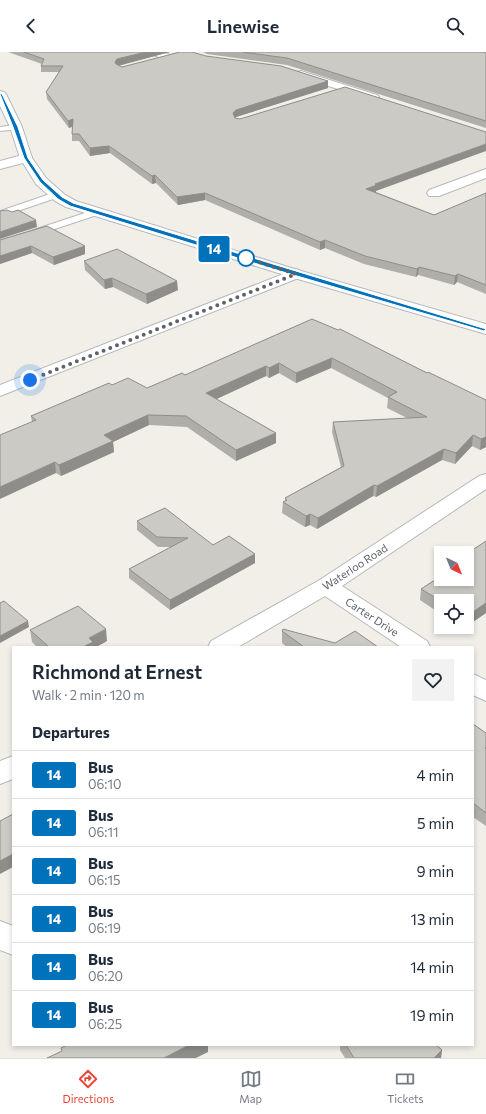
<!DOCTYPE html>
<html lang="en">
<head>
<meta charset="utf-8">
<style>
  :root { --surface:#fff; --page:#f2f2f3; --text:#1f2937; --muted:#747a83; --line:#e0e1e3; --accent:#ea4335 }
  body { margin:0; font-family:Commissioner,sans-serif; background:var(--page); color:var(--text); height:100vh; display:flex; flex-direction:column; font-size:15px; white-space:nowrap }
  * { box-sizing:border-box; margin:0 }
  p { font-size:13px; color:var(--muted) }
  .icon { flex:none; width:22px; height:22px; fill:none; stroke:currentColor; stroke-width:2; stroke-linecap:round; stroke-linejoin:round }
  .map { position:relative; flex:1; overflow:hidden }
  .drawer { position:absolute; left:12px; top:594px; width:462px; height:400px; display:flex; flex-direction:column; background:var(--surface); border-radius:0px; box-shadow:0 2px 6px #0003 }
  .drawer>* { flex:none }
  .badge { padding:0 8px; border-radius:3px; font-size:14px; line-height:26px }
  .needle { width:26px; rotate:137deg }
  .buttons { position:absolute; left:434px; top:494px; display:grid; gap:8px }
  .buttons a { display:grid; place-items:center; width:40px; height:40px; border-radius:0px; background:var(--surface); box-shadow:0 2px 6px #0003; font-size:20px }
  .you { position:absolute; width:20px; height:20px; margin:-10px; border:3px solid #fff; border-radius:50%; background:#1a73e8; box-shadow:0 0 0 6px #1a73e833 }
  .map>.badge { position:absolute; translate:-50% -50%; box-shadow:0 0 0 2px #fff }
  h2 { padding:0 20px; font-size:15px; line-height:36px }
  .round { display:grid; place-items:center; flex:none; width:42px; height:42px; border-radius:0px; background:var(--page) }
  .head { display:flex; align-items:center; justify-content:space-between; height:68px; padding:0 20px }
  h1 { font-size:19px; font-weight:600; line-height:30px }
  ul { padding:0; list-style:none }
  li { display:flex; align-items:center; gap:12px; height:48px; padding:0 20px; border-top:1px solid var(--line) }
  li div { flex:1 }
  li b { display:block; font-size:15px }
  li em { font-style:normal }
  li .badge { min-width:44px; font-weight:700; text-align:center }
  header { display:flex; justify-content:space-between; align-items:center; height:52px; padding:0 20px; background:var(--surface); font-size:18px; font-weight:600 }
  .menu { display:flex; justify-content:space-around; align-items:center; height:56px; border-top:1px solid var(--line); background:var(--surface); font-size:11px; color:var(--muted) }
  .menu a { display:grid; justify-items:center; gap:2px }
  .menu .on { color:var(--accent) }
  .map>svg:first-child { display:block }
  .lines { fill:none; stroke-linecap:round; stroke-linejoin:round }
  .service-casing { stroke:#b5b8bc; stroke-width:2 }
  .minor-casing { stroke:#b5b8bc; stroke-width:2 }
  .secondary-casing { stroke:#b6babf; stroke-width:2 }
  .service { fill:#fff; fill-rule:evenodd }
  .minor { fill:#fff; fill-rule:evenodd }
  .secondary { fill:#fff; fill-rule:evenodd }
  .wall { fill:#afaea9 }
  .shaded-wall { fill:#8f8d8a }
  .building { fill:#cccac5; stroke:#8f8d8a }
  .line { fill:#0072bc; stroke:#fff }
  .walk { stroke:#5f6368; stroke-width:4; stroke-dasharray:0 7.2 }
  .stop-dot { fill:#fff; stroke:#0072bc; stroke-width:2 }
  .labels { text-anchor:middle; stroke-width:3; stroke-linejoin:round; paint-order:stroke }
  .street-label { font-size:11px; fill:#5f6368; stroke:#fff }
</style>
</head>
<body>
<header><svg class="icon" aria-label="back" viewBox="0 0 24 24"><path d="M15 5l-7 7 7 7"/></svg>Linewise<svg class="icon" aria-label="search" viewBox="0 0 24 24"><circle cx="10" cy="10" r="6"/><path d="M15 15l6 6"/></svg></header>
<div class="map">
<svg width="486" height="1006" viewBox="0 0 486 1006">
  <rect width="100%" height="100%" fill="#f1efe8"/>
  <g class="lines">
    <!-- service casing -->
    <g class="service-casing">
      <path id="service" d="M 16,73 L 19,73 L 20,75 L 19,77 L 0,79 L 0,75 Z
        M 56,140 L 59,141 L 61,143 L 59,145 L 0,165 L 0,159 Z
        M 94,158 L 99,161 L 97,163 L 0,195 L 0,189 Z"/>
    </g>
    <!-- minor casing -->
    <g class="minor-casing">
      <path id="minor" d="M 149,0 C 157,0 167,0 173,5 L 168,8 L 150,2 Z
        M 301,19 L 377,43 L 379,45 L 377,47 L 369,47 L 297,24 L 296,22 L 297,20 Z
        M 26,102 L 31,103 L 32,106 L 31,109 L 0,117 L 0,109 Z
        M 486,117 L 486,126 L 439,144 L 429,144 L 427,141 L 429,138 Z
        M 296,217 L 301,219 L 304,222 L 301,225 L 0,344 L 0,333 Z
        M 486,422 L 486,437 L 342,534 L 427,589 L 430,595 L 401,595 L 325,544 L 238,595 L 208,595 L 211,589 L 318,529 L 479,424 Z
        M 473,622 L 486,628 L 486,649 L 473,643 Z
        M 13,704 L 13,727 L 0,732 L 0,709 Z
        M 0,869 L 13,874 L 13,903 L 0,898 Z"/>
    </g>
    <!-- secondary casing -->
    <g class="secondary-casing">
      <path id="secondary" d="M 0,39 L 4,40 L 6,42 L 22,75 L 32,106 L 46,126 L 65,143 L 76,149 L 301,219 L 486,272 L 486,282 L 291,225 L 66,155 L 55,149 L 36,132 L 20,106 L 10,75 L 0,54 Z"/>
    </g>
    <!-- service -->
    <use href="#service" class="service"/>
    <!-- minor -->
    <use href="#minor" class="minor"/>
    <!-- secondary -->
    <use href="#secondary" class="secondary"/>
  </g>
  <!-- wall -->
  <path class="wall" d="M 8,0 L 170,0 L 119,13 L 122,15 L 206,4 L 328,36 L 236,65 L 235,66 L 376,139 L 376,140 L 434,163 L 486,141 L 486,242 L 457,230 L 454,233 L 418,223 L 416,225 L 364,212 L 325,196 L 320,198 L 205,148 L 178,153 L 156,131 L 152,132 L 110,101 L 90,104 L 79,89 L 72,89 L 72,75 L 69,76 L 47,47 L 46,40 L 59,20 L 41,20 L 41,14 L 42,12 Z
    M 203,0 L 483,0 L 486,1 L 486,76 L 287,13 L 207,2 Z
    M 0,188 L 85,202 L 54,213 L 32,201 L 0,212 Z
    M 84,209 L 178,238 L 147,252 L 113,235 L 105,237 L 85,218 Z
    M 312,267 L 486,348 L 486,395 L 480,398 L 472,394 L 455,412 L 442,408 L 376,445 L 373,444 L 317,477 L 310,473 L 305,475 L 282,461 L 283,450 L 285,449 L 285,446 L 341,415 L 332,380 L 333,370 L 407,366 L 387,356 L 388,346 L 331,316 L 296,331 L 279,321 L 269,326 L 266,324 L 216,347 L 276,381 L 276,391 L 236,409 L 187,375 L 149,373 L 113,390 L 114,400 L 61,424 L 56,421 L 32,370 L 31,364 L 112,333 L 147,336 L 185,323 Z
    M 137,469 L 213,493 L 255,502 L 255,511 L 170,558 L 129,526 L 129,517 L 171,495 L 158,495 L 137,478 Z
    M 486,489 L 486,561 L 467,574 L 467,549 L 441,549 L 441,562 L 420,548 L 421,537 L 467,507 L 468,501 Z
    M 30,578 L 107,589 L 96,595 L 37,595 L 32,590 Z
    M 282,579 L 335,591 L 378,595 L 287,595 L 282,591 Z
    M 473,672 L 486,681 L 486,774 L 473,765 Z
    M 340,993 L 436,993 L 442,998 L 441,1006 L 345,1006 L 340,998 Z"/>
  <!-- shaded-wall -->
  <path class="shaded-wall" d="M 146,0 L 170,0 L 118,14 L 116,16 L 115,10 L 117,7 Z
    M 328,29 L 328,36 L 236,65 L 233,68 L 233,61 L 236,58 Z
    M 73,67 L 73,74 L 69,76 L 68,69 Z
    M 486,92 L 486,99 L 376,139 L 376,140 L 365,144 L 366,137 L 375,132 Z
    M 109,94 L 110,101 L 90,104 L 90,96 Z
    M 155,123 L 156,131 L 152,132 L 152,124 Z
    M 205,141 L 205,148 L 178,153 L 177,145 Z
    M 36,168 L 37,175 L 0,187 L 0,180 Z
    M 325,188 L 325,196 L 320,198 L 320,190 Z
    M 31,194 L 32,201 L 0,212 L 0,204 Z
    M 85,194 L 85,202 L 54,213 L 53,205 Z
    M 419,215 L 418,223 L 416,225 L 417,217 Z
    M 458,222 L 457,230 L 454,233 L 455,224 Z
    M 112,226 L 113,235 L 105,237 L 104,228 Z
    M 177,229 L 178,238 L 147,252 L 146,242 Z
    M 332,306 L 331,316 L 296,331 L 296,321 Z
    M 279,311 L 279,321 L 269,326 L 269,316 Z
    M 266,314 L 266,324 L 206,352 L 206,341 Z
    M 148,363 L 149,373 L 113,390 L 114,400 L 61,424 L 59,413 L 104,383 Z
    M 276,381 L 276,391 L 236,409 L 236,398 Z
    M 473,383 L 472,394 L 455,412 L 456,401 Z
    M 486,385 L 486,395 L 480,398 L 481,387 Z
    M 444,397 L 442,408 L 376,445 L 377,434 Z
    M 55,410 L 56,421 L 0,447 L 0,435 Z
    M 374,433 L 373,444 L 317,477 L 318,466 Z
    M 310,462 L 310,473 L 305,475 L 306,464 Z
    M 255,502 L 255,511 L 170,558 L 170,548 Z
    M 486,551 L 486,561 L 467,574 L 467,564 Z
    M 28,569 L 29,575 L 0,591 L 0,584 Z
    M 106,577 L 107,589 L 96,595 L 83,595 L 89,586 Z
    M 13,802 L 13,815 L 0,822 L 0,809 Z
    M 189,993 L 208,993 L 208,1000 L 196,1006 L 164,1006 Z
    M 442,998 L 441,1006 L 434,1006 Z"/>
  <!-- building -->
  <path class="building" d="M 24,0 L 146,0 L 117,7 L 115,10 L 116,12 L 122,15 L 180,0 L 192,0 L 206,4 L 281,14 L 328,29 L 236,58 L 233,61 L 235,66 L 240,67 L 345,35 L 486,80 L 486,92 L 375,132 L 377,133 L 366,137 L 434,163 L 486,141 L 486,233 L 458,222 L 455,224 L 419,215 L 417,217 L 365,204 L 325,188 L 320,190 L 205,141 L 177,145 L 155,123 L 152,124 L 109,94 L 90,96 L 79,82 L 72,82 L 73,67 L 68,69 L 46,40 L 63,14 L 41,14 L 44,7 Z
    M 242,0 L 483,0 L 486,1 L 486,69 L 287,6 Z
    M 7,158 L 12,160 L 18,158 L 36,168 L 0,180 L 0,159 Z
    M 47,174 L 85,194 L 53,205 L 31,194 L 0,204 L 0,188 Z
    M 117,197 L 177,229 L 146,242 L 112,226 L 104,228 L 84,209 Z
    M 312,267 L 338,278 L 340,277 L 427,321 L 428,320 L 486,348 L 486,385 L 481,387 L 473,383 L 456,401 L 444,397 L 377,434 L 374,433 L 318,466 L 310,462 L 306,464 L 283,450 L 287,448 L 285,446 L 344,414 L 333,370 L 427,365 L 388,345 L 397,340 L 332,306 L 296,321 L 279,311 L 269,316 L 266,314 L 206,341 L 276,381 L 236,398 L 186,364 L 148,363 L 104,383 L 113,389 L 59,413 L 55,410 L 0,435 L 0,383 L 36,368 L 31,364 L 109,331 L 112,333 L 128,326 L 147,336 L 182,321 L 185,323 Z
    M 165,456 L 213,493 L 229,484 L 255,502 L 170,548 L 129,517 L 188,486 L 157,485 L 137,469 Z
    M 486,489 L 486,551 L 467,564 L 467,549 L 441,549 L 421,537 L 441,524 L 441,527 L 467,527 L 467,507 L 473,504 L 468,501 Z
    M 4,549 L 28,569 L 0,584 L 0,551 Z
    M 78,554 L 106,577 L 89,586 L 93,590 L 83,595 L 49,595 L 30,578 Z
    M 283,577 L 335,591 L 355,579 L 378,595 L 304,595 L 282,579 Z
    M 473,672 L 486,681 L 486,695 L 485,696 L 486,697 L 486,761 L 473,751 Z
    M 13,762 L 13,802 L 0,809 L 0,769 Z
    M 67,993 L 189,993 L 164,1006 L 47,1006 L 62,999 L 61,996 Z
    M 346,993 L 436,993 L 442,998 L 434,1006 L 354,1006 Z"/>
  <!-- line -->
  <path class="line" d="M 0,41 L 2,42 L 18,75 L 28,106 L 43,128 L 62,145 L 73,151 L 486,277 L 484,279 L 280,219 L 70,154 L 58,147 L 40,130 L 24,106 L 13,75 L 0,42 Z"/>
  <g class="lines">
    <!-- walk -->
    <path class="walk" d="M 30,328 L 296,222 L 246,206"/>
  </g>
  <!-- markers -->
  <circle class="stop-dot" cx="246" cy="206" r="8"/>
  <g class="labels">
    <!-- street labels -->
    <g class="street-label">
      <text transform="translate(355 515) rotate(-33)" y="4">Waterloo Road</text>
      <text transform="translate(372 565) rotate(33)" y="4">Carter Drive</text>
    </g>
  </g>
</svg>
<div class="buttons">
<a><svg class="needle" viewBox="-14 -14 28 28"><path d="M0-13l5 13h-10z" fill="#e53935"/><path d="M0 13l5-13h-10z" fill="#747a83"/></svg></a>
<a><svg class="icon" aria-label="locate" viewBox="0 0 24 24"><circle cx="12" cy="12" r="6"/><path d="M12 2v4M12 18v4M2 12h4M18 12h4"/></svg></a>
</div>
<div class="you" style="left:30px;top:328px"></div>
<b class="badge" style="left:214px;top:197px;background:#0072bc;color:#fff">14</b>
<section class="drawer">
<div class="head"><div><h1>Richmond at Ernest</h1><p>Walk · 2 min · 120 m</p></div><a class="round"><svg class="icon" aria-label="heart" viewBox="0 0 24 24"><path d="M12 20l-8-8c-3-5 5-10 8-4 3-6 11-1 8 4z"/></svg></a></div>
<h2>Departures</h2>
<ul>
<li><span class="badge" style="background:#0072bc;color:#fff">14</span><div><b>Bus</b><p>06:10</p></div><em>4 min</em></li>
<li><span class="badge" style="background:#0072bc;color:#fff">14</span><div><b>Bus</b><p>06:11</p></div><em>5 min</em></li>
<li><span class="badge" style="background:#0072bc;color:#fff">14</span><div><b>Bus</b><p>06:15</p></div><em>9 min</em></li>
<li><span class="badge" style="background:#0072bc;color:#fff">14</span><div><b>Bus</b><p>06:19</p></div><em>13 min</em></li>
<li><span class="badge" style="background:#0072bc;color:#fff">14</span><div><b>Bus</b><p>06:20</p></div><em>14 min</em></li>
<li><span class="badge" style="background:#0072bc;color:#fff">14</span><div><b>Bus</b><p>06:25</p></div><em>19 min</em></li>
</ul>
</section>
</div>
<nav class="menu">
<a class="on"><svg class="icon" aria-label="directions" viewBox="0 0 24 24"><path d="M12 3l9 9-9 9-9-9zM9 14v-3h6M13 9l2 2-2 2"/></svg>Directions</a>
<a><svg class="icon" aria-label="map" viewBox="0 0 24 24"><path d="M3 6l6-2 6 2 6-2v14l-6 2-6-2-6 2zM9 4v14M15 6v14"/></svg>Map</a>
<a><svg class="icon" aria-label="tickets" viewBox="0 0 24 24"><path d="M3 7h18v10H3zM15 7v10"/></svg>Tickets</a>
</nav>
</body>
</html>
